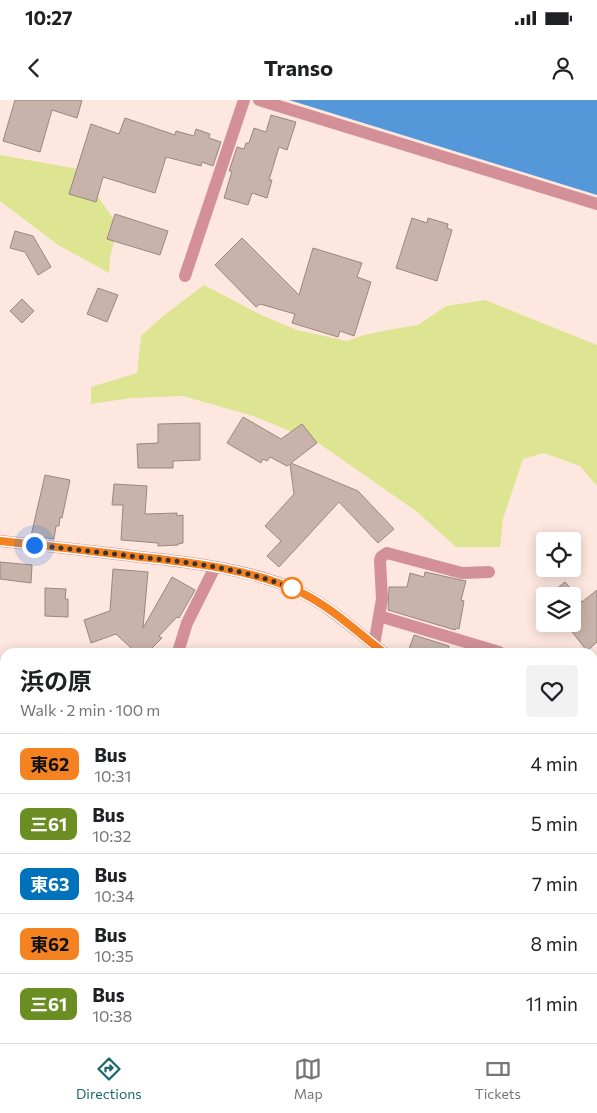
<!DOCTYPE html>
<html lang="en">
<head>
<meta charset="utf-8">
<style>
  :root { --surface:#fff; --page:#f2f2f2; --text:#202124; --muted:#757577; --line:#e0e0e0; --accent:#1d696e }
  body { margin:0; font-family:Commissioner,"Noto Sans JP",sans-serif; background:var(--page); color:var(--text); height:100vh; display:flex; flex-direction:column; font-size:19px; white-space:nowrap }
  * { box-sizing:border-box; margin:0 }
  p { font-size:16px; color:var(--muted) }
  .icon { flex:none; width:28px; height:28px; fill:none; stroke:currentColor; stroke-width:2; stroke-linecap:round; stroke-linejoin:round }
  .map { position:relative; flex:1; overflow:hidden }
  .details { position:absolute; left:0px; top:548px; width:598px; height:396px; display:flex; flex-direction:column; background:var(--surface); border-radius:15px 15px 0 0; box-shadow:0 2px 12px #0003 }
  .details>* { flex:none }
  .badge { padding:0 10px; border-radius:8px; font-size:18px; line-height:32px }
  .buttons { position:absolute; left:536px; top:432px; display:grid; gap:10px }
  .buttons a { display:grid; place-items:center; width:45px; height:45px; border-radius:5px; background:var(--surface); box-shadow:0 2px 12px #0003; font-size:25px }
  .you { position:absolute; width:25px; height:25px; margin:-12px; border:4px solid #fff; border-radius:50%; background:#1a73e8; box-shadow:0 0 0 8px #1a73e833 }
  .map>.badge { position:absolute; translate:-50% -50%; box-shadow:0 0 0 2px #fff }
  .round { display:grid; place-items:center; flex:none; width:52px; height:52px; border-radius:5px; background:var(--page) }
  .overview { display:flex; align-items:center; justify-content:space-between; height:85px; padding:0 20px }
  h1 { font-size:24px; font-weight:700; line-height:38px }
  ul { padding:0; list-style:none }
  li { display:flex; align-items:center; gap:15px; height:60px; padding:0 20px; border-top:1px solid var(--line) }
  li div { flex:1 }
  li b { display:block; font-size:19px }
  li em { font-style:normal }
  li .badge { min-width:55px; font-weight:700; text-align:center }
  .status { display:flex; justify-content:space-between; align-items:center; height:35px; padding:0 25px; background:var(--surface); direction:ltr }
  .status svg { height:14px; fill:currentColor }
  header { display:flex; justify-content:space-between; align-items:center; height:65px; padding:0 20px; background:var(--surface); font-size:22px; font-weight:700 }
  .tab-bar { display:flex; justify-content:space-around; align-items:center; height:70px; border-top:1px solid var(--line); background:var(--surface); font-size:14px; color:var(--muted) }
  .tab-bar a { display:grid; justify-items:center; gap:2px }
  .tab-bar .on { color:var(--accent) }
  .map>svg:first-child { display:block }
  .green { fill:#dee592 }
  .water { fill:#5498d9 }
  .building { fill:#c8b3aa; stroke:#9b877f }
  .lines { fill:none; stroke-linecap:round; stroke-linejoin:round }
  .minor { stroke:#d39197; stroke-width:12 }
  .line-casing { stroke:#fff; stroke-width:11 }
  .line { stroke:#f58220; stroke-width:8 }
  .walk { stroke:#3a322f; stroke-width:5; stroke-dasharray:0 9 }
  .stop-dot { fill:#fff; stroke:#f58220; stroke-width:2.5 }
</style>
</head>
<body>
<div class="status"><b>10:27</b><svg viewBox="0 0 49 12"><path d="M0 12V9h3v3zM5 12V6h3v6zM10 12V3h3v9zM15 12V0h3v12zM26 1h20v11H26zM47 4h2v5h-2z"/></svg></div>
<header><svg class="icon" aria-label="back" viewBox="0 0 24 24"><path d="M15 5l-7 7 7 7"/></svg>Transo<svg class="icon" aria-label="person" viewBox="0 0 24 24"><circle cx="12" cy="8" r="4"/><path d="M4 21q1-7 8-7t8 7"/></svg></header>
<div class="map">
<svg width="597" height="943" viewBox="0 0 597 943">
  <rect width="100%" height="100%" fill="#fde7de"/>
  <!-- green -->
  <path class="green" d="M 0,55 L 78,69 L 118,125 L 110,158 L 109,173 L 58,145 L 0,101 Z
    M 204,185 L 261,215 L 297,230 L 347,241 L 364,235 L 388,230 L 418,225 L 446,206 L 485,200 L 597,245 L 597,386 L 580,366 L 544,353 L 523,359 L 503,419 L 500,447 L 456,447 L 416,411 L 317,342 L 253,316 L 183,296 L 131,298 L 91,304 L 91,287 L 137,273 L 141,236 L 163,216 Z
    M 5,687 L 5,939 L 71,939 L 71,943 L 0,943 L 0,689 Z"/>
  <!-- water -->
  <path class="water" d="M 289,0 L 597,0 L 597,95 Z"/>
  <!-- building -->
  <path class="building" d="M 15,0 L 82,0 L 77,18 L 52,10 L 40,52 L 3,41 Z
    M 271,15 L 296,22 L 287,50 L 279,47 L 269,80 L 272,80 L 267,98 L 252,93 L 248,105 L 224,98 L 232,71 L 229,71 L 237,47 L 244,49 L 246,43 L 249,43 L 254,28 L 266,32 Z
    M 125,18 L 175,35 L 176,31 L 194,36 L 196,29 L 210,34 L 209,38 L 221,42 L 213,66 L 202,62 L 201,66 L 166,57 L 155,93 L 103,77 L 96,102 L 69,94 L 91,24 L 119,34 Z
    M 115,114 L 168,131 L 160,155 L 107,139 Z
    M 412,118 L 427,123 L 428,118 L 448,124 L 447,128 L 452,130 L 437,181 L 396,168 Z
    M 15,131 L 33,136 L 51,167 L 38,175 L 25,152 L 10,148 Z
    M 242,138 L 299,195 L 313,148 L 362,163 L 357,177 L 371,182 L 354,236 L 340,231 L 338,237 L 292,223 L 295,214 L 260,204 L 256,207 L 215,165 Z
    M 98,188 L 118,195 L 107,222 L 87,214 Z
    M 22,199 L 34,211 L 22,223 L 10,211 Z
    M 243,317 L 281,339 L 302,324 L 317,343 L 291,363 L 358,391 L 394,429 L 378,443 L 339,402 L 279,467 L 267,456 L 281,441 L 265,426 L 294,394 L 290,364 L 287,366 L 270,357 L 267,361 L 263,359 L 261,363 L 227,343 Z
    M 200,323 L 200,360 L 173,361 L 173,368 L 138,368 L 137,344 L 158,343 L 158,324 Z
    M 45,375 L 70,380 L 62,418 L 60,417 L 59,426 L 56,426 L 54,439 L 31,436 Z
    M 114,384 L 147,386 L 145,414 L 177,413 L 177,416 L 183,415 L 183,443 L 178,444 L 178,445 L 158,446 L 158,443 L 121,440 L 123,405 L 112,405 Z
    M 0,462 L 32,465 L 31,483 L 0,479 Z
    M 113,469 L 148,472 L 143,528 L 172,477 L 195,490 L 179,518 L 177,517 L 159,536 L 162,538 L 148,552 L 129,552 L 131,548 L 116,534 L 91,543 L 84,520 L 110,511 Z
    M 425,472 L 466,481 L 461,500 L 464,501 L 459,529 L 456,528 L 455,530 L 388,510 L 389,487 L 407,487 L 410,473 L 424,477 Z
    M 565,482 L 582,502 L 597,490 L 597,542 L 587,551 L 566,524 L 561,527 L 559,524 L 572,524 L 572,496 L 547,496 Z
    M 45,488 L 66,489 L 65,499 L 68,499 L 68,517 L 45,516 Z
    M 414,535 L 449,546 L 447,552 L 408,552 Z"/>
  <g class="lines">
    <!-- minor -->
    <path class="minor" d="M 259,0 L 597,104
      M 185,176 L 244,0
      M 0,441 C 47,446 94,451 140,457 C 190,462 256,470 300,492 C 331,507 356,531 383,552
      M 379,516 L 499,552
      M 374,545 L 382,499 L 380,461 L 381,457 L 387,453 L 462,473 L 489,472
      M 178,552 L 187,523 L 215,467
      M 592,594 L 597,596
      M 0,666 L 5,663
      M 592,722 L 597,725"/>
  </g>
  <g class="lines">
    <!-- line casing -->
    <g class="line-casing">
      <path id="line" d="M 0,441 C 47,446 94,451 140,457 C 190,462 255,470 300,492 C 331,507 356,531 383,552"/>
    </g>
    <!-- line -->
    <use href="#line" class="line"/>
    <!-- walk -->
    <path class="walk" d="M 34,445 C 70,449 105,453 140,457 C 194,463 250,469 300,492 L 292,488"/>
  </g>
  <!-- markers -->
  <circle class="stop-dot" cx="292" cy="488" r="10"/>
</svg>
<div class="buttons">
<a><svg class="icon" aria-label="locate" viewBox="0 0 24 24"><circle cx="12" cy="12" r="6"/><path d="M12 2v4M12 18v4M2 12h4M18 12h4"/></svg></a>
<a><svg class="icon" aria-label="layers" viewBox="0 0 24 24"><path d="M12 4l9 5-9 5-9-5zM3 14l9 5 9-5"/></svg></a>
</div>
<div class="you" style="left:34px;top:445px"></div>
<section class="details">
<div class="overview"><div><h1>浜の原</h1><p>Walk · 2 min · 100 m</p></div><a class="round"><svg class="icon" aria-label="heart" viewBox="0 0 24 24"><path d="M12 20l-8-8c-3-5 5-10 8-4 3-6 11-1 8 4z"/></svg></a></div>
<ul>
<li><span class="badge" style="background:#f58220;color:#111">東62</span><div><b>Bus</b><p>10:31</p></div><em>4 min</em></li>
<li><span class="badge" style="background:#6b8e23;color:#fff">三61</span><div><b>Bus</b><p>10:32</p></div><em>5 min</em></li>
<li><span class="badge" style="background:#0072bc;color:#fff">東63</span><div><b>Bus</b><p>10:34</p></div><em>7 min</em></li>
<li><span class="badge" style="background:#f58220;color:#111">東62</span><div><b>Bus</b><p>10:35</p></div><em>8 min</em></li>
<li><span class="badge" style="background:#6b8e23;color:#fff">三61</span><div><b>Bus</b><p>10:38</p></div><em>11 min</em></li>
</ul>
</section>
</div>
<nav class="tab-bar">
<a class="on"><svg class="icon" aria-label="directions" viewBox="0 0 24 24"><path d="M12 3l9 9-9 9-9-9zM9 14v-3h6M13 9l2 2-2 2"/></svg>Directions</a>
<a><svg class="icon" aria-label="map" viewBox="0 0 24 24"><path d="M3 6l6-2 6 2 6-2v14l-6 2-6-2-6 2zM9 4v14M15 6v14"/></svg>Map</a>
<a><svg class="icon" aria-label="tickets" viewBox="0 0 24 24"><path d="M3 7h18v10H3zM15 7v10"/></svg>Tickets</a>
</nav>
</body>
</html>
